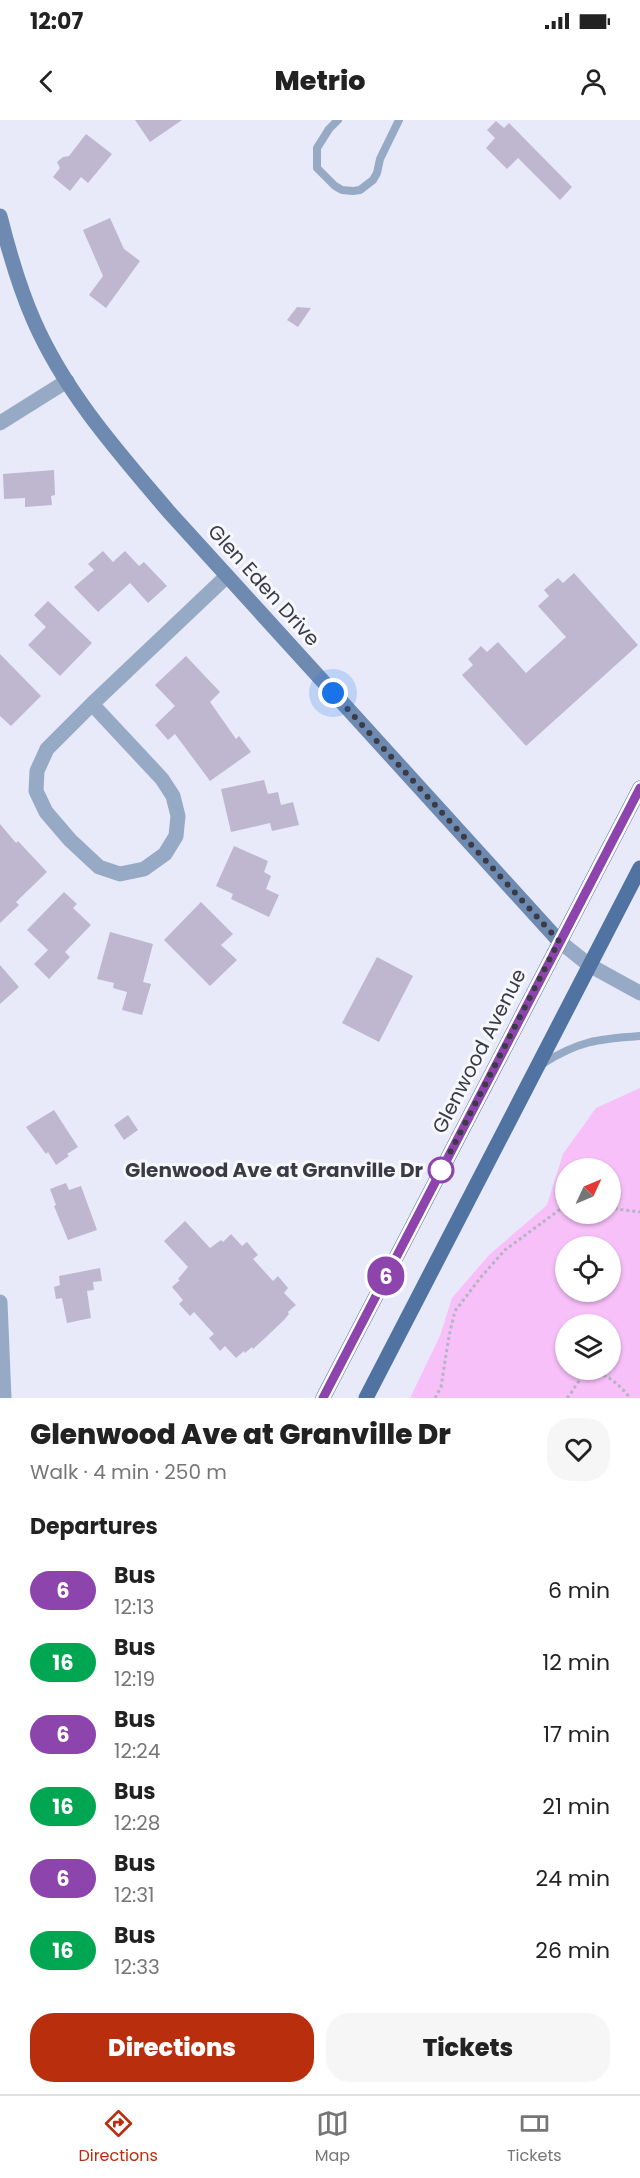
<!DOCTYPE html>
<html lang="en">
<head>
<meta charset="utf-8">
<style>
  :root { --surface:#fff; --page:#f6f6f6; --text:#222; --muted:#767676; --line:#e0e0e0; --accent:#b92f0d }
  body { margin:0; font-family:Poppins,sans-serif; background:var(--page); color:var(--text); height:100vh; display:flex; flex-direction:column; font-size:22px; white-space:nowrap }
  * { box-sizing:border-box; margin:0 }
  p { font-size:20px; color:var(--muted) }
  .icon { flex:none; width:33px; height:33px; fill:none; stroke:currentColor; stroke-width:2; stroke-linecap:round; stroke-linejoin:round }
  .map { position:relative; height:1278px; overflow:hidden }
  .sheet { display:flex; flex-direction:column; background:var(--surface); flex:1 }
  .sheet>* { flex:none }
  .badge { padding:0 12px; border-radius:20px; font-size:21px; line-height:39px }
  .needle { width:39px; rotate:46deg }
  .buttons { position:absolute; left:555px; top:1038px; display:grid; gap:12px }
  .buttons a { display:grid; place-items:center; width:66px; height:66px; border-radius:50%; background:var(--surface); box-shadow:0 2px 4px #0004; font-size:30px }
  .you { position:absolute; width:30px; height:30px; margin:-15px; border:4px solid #fff; border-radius:50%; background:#1a73e8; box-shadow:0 0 0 9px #1a73e833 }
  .map>.badge { position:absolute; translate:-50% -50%; box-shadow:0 0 0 3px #fff }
  h2 { padding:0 30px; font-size:22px; line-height:54px }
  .round { display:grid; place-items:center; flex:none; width:63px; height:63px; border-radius:24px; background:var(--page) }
  .summary { display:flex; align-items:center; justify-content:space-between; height:102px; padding:0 30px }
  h1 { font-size:28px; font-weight:800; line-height:45px }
  .button { display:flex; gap:12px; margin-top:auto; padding:12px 30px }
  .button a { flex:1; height:69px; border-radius:24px; background:var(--accent); color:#fff; font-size:24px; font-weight:800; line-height:69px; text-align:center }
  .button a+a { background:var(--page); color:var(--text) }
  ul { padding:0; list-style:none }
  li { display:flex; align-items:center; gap:18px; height:72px; padding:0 30px }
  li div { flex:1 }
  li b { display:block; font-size:22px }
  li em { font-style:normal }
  li .badge { min-width:66px; font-weight:700; text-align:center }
  .status { display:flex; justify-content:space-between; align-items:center; height:42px; padding:0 30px; background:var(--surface); direction:ltr }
  .status svg { height:16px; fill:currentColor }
  header { display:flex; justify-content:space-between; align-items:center; height:78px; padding:0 30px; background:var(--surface); font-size:27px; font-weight:800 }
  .dock { display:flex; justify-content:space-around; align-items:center; height:84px; border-top:2px solid var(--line); background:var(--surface); font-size:16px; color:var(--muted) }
  .dock a { display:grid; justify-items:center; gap:3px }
  .dock .active { color:var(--accent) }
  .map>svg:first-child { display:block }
  .green { fill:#f7c0f9; fill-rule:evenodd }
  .building { fill:#bfb6cf }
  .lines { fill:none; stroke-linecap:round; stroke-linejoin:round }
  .path { stroke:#b3b5c3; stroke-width:3; stroke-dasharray:3 3; stroke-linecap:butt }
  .lane { stroke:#97aac5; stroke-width:8 }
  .street { stroke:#97aac5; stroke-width:15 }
  .secondary { stroke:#6e8ab1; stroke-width:15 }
  .primary { stroke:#5173a2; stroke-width:15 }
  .line-casing { stroke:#fff; stroke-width:14 }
  .line { stroke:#8e44ad; stroke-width:9 }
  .walk { stroke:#3a3b46; stroke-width:6; stroke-dasharray:0 10.8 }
  .stop-dot { fill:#fff; stroke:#8e44ad; stroke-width:3 }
  .labels { text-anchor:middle; stroke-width:6; stroke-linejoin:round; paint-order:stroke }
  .street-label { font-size:20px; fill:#3a3b46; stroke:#f7f8fd }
  .stop-label { font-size:20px; font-weight:bold; fill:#3a3b46; stroke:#f7f8fd; text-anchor:end }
</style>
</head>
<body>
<div class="status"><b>12:07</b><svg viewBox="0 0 49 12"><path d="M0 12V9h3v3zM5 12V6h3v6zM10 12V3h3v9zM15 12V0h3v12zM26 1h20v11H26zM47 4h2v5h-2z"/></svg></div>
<header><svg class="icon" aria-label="back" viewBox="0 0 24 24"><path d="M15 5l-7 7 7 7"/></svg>Metrio<svg class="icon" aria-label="person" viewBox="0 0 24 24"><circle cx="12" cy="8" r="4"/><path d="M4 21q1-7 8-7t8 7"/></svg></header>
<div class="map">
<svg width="640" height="1278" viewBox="0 0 640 1278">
  <rect width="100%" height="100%" fill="#e8eafa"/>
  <!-- green -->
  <path class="green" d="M 640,968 L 640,1278 L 410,1278 L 440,1216 L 452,1178 L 489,1135 L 547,1085 L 563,1034 L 596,988 ZM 610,1048 L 610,1094 L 566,1094 L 566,1048 ZM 610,1126 L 610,1172 L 566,1172 L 566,1126 ZM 610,1204 L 610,1250 L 566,1250 L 566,1204 Z"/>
  <!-- building -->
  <path class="building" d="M 135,0 L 182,0 L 150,22 Z
    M 496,1 L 504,8 L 509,3 L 572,67 L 560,80 L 518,38 L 507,49 L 486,28 L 495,18 L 487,10 Z
    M 86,14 L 112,34 L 88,63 L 81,57 L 70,71 L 53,57 L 60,48 L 57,42 L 63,37 L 69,36 Z
    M 110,98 L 124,129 L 140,141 L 106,188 L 89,175 L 103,156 L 83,110 Z
    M 297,187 L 311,188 L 298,207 L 287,200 Z
    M 54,350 L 55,375 L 51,376 L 52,385 L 25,387 L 25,378 L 4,379 L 3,354 Z
    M 103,431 L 113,442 L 125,431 L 139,446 L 144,442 L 167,466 L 148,483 L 130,463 L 98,492 L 74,467 L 94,450 L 88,444 Z
    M 574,453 L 638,525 L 526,626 L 462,555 L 473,545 L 468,539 L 481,526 L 487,532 L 498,522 L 526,553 L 566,517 L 538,486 L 549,476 L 544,470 L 558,458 L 563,463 Z
    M 48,481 L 92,523 L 60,556 L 28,525 L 46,507 L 34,495 Z
    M 0,534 L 41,576 L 11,606 L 0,596 Z
    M 186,536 L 220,572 L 210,582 L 236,619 L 239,616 L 251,632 L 210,661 L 175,614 L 168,620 L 155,605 L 175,586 L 155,565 Z
    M 264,660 L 268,674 L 278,672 L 281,685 L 293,682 L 299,705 L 272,711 L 270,703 L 231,712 L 221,669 Z
    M 0,704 L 16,723 L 18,721 L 47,752 L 16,782 L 19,785 L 0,803 Z
    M 234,726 L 268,741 L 264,752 L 271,756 L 266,769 L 279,775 L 269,797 L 231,779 L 233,774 L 216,766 Z
    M 64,772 L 77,784 L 73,788 L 91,805 L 65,832 L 70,837 L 49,859 L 34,844 L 48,830 L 27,810 Z
    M 201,782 L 233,814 L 221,825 L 237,840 L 210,866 L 164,820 Z
    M 110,812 L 153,824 L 143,862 L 151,864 L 142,895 L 122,890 L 127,872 L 113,868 L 114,863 L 97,859 Z
    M 377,837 L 413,856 L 379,922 L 342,903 Z
    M 0,845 L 19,867 L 0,884 Z
    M 54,990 L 78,1027 L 67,1034 L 69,1036 L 56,1045 L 48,1032 L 46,1034 L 26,1007 Z
    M 128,995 L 138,1010 L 124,1020 L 114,1005 Z
    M 66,1063 L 69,1070 L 81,1066 L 97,1110 L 68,1120 L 54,1086 L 56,1085 L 50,1069 Z
    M 185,1101 L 210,1128 L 221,1120 L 223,1122 L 231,1114 L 242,1126 L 247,1122 L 258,1135 L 253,1139 L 273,1161 L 278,1156 L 288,1168 L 284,1173 L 296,1185 L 288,1192 L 289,1194 L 284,1200 L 264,1219 L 253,1229 L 252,1227 L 245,1233 L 244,1231 L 236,1238 L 225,1226 L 220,1231 L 209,1218 L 214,1214 L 194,1192 L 190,1196 L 179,1184 L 183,1180 L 172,1167 L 180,1160 L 178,1159 L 188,1147 L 164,1121 Z
    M 100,1148 L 102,1161 L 93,1162 L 94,1170 L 87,1171 L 91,1198 L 67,1203 L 62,1178 L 56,1179 L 54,1167 L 60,1165 L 59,1156 Z"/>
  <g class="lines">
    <!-- path -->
    <path class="path" d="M 610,1084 L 617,1089 L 640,1092
      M 435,1278 L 441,1267 L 449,1216 L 455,1191 L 481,1157 L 505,1130 L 566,1085
      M 567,1278 C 573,1272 576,1263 582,1258 C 598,1243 620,1265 630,1278"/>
    <!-- lane -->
    <path class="lane" d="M 338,0 L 329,9 L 317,28 L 317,48 L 335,66 L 342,70 L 353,71 L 360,70 L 373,60 L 377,53 L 380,39 L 399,0
      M 542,944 C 579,921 597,919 640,916"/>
    <!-- street -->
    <path class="street" d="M 0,303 L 67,261
      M 92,584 L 162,659 L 173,676 L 178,696 L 176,716 L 165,734 L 144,749 L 120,754 L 99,747 L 70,720 L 46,692 L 36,671 L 37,651 L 47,629 L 92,584 L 227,456
      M 559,821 L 589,845 L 640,873
      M 0,1182 L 4,1278"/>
    <!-- secondary -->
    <path class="secondary" d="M 0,96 C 9,132 19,167 34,201 C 66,274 119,333 169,392 L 559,821"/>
    <!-- primary -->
    <path class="primary" d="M 323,1278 L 640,668
      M 366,1278 L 640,748"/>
  </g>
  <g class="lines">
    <!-- line casing -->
    <g class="line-casing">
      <path id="line" d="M 323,1278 L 640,668"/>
    </g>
    <!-- line -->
    <use href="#line" class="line"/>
    <!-- walk -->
    <path class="walk" d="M 333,573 L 559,821 L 438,1056 L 441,1050"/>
  </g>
  <!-- markers -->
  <circle class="stop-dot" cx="441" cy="1050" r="12"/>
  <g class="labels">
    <!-- street labels -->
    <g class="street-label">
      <text transform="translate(264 465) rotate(48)" y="7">Glen Eden Drive</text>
      <text transform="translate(479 931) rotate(-63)" y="7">Glenwood Avenue</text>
    </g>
    <!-- stop labels -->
    <g class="stop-label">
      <text x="423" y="1057">Glenwood Ave at Granville Dr</text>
    </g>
  </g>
</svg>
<div class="buttons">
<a><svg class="needle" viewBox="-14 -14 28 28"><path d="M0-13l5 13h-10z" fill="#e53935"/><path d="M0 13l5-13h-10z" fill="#767676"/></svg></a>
<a><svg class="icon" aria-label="locate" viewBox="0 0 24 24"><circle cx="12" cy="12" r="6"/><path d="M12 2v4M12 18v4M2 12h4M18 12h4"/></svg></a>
<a><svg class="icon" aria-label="layers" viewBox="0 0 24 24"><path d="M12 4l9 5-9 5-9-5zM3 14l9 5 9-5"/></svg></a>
</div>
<div class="you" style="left:333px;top:573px"></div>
<b class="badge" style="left:386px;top:1156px;background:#8e44ad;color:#fff">6</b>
</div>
<section class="sheet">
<div class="summary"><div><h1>Glenwood Ave at Granville Dr</h1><p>Walk · 4 min · 250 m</p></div><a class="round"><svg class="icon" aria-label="heart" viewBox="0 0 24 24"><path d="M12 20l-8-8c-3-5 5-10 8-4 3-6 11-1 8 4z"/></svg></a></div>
<h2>Departures</h2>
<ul>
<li><span class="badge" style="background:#8e44ad;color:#fff">6</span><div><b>Bus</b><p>12:13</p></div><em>6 min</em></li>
<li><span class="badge" style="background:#00a651;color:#fff">16</span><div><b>Bus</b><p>12:19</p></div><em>12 min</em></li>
<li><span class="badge" style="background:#8e44ad;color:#fff">6</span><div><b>Bus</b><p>12:24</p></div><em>17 min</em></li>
<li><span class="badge" style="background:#00a651;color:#fff">16</span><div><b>Bus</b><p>12:28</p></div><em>21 min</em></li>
<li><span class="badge" style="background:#8e44ad;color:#fff">6</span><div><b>Bus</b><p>12:31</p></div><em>24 min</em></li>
<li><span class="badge" style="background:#00a651;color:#fff">16</span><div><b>Bus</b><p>12:33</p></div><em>26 min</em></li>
</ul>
<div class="button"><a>Directions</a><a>Tickets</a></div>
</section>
<nav class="dock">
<a class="active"><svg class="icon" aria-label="directions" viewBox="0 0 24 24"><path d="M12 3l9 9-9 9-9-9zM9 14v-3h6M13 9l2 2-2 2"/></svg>Directions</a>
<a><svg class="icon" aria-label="map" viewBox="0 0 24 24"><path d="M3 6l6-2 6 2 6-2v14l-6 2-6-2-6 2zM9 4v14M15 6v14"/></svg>Map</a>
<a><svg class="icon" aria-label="tickets" viewBox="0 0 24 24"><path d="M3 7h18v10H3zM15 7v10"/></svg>Tickets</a>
</nav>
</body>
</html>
